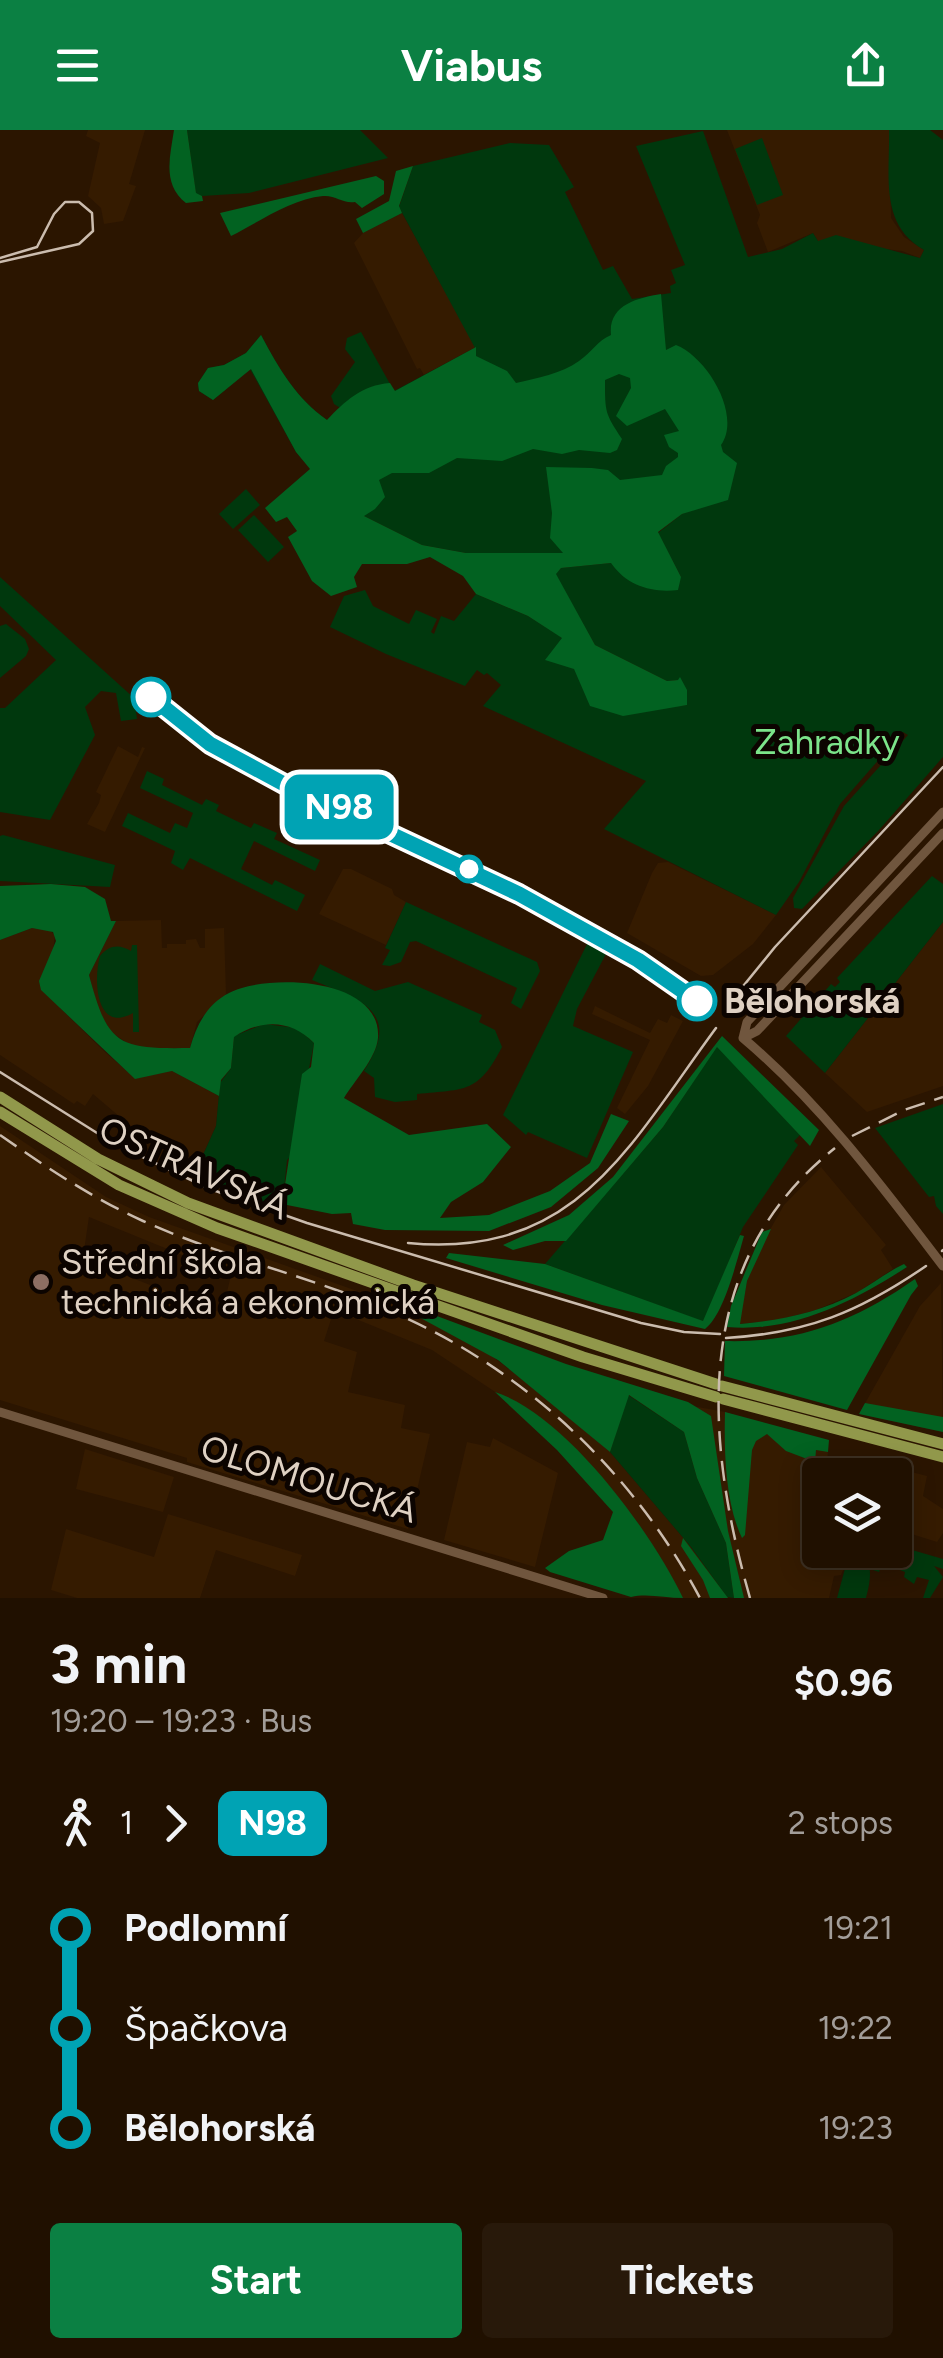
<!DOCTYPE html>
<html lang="en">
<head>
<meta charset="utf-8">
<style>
  :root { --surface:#201000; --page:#28190a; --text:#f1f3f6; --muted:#a29d99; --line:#3d3022; --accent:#0b8043 }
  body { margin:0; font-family:Figtree,sans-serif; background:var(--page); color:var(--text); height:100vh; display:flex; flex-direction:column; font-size:38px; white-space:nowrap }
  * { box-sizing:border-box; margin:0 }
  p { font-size:32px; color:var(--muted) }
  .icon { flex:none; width:55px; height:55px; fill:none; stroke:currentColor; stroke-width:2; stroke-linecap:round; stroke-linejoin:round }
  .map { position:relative; height:1468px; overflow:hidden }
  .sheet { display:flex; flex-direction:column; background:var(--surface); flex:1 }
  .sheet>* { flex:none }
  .badge { padding:0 20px; border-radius:15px; font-size:35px; line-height:65px }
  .controls { position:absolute; left:802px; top:1328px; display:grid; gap:20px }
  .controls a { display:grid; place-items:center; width:110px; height:110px; border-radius:10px; background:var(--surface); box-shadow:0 5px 25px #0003,0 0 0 2px var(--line); font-size:50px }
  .map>.badge { position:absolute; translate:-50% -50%; box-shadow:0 0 0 5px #fff }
  .legs { display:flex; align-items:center; gap:15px; height:110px; padding:0 50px; font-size:32px }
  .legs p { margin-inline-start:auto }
  .headline { display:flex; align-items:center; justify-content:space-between; height:170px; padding:0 50px }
  h1 { font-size:55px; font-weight:700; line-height:75px }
  .action { display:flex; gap:20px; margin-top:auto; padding:20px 50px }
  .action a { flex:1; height:115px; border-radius:10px; background:var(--accent); color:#fff; font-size:40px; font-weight:700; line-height:115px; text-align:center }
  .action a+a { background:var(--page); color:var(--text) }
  ul { padding:0 50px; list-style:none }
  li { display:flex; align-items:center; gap:35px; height:100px; font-size:38px }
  li i { display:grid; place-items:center; width:15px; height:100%; margin:0 12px; background:currentColor }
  li i::after { content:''; width:25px; height:25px; margin:-12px; border:8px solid; border-radius:50%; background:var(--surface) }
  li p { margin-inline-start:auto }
  li:first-child i { background:linear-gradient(#0000 50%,currentColor 0) }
  li:last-child i { background:linear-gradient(currentColor 50%,#0000 0) }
  header { display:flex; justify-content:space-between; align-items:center; height:130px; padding:0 50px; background:var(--accent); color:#fff; font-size:45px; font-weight:700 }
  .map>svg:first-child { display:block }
  .built { fill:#351b00; fill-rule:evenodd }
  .green { fill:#00380d }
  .forest { fill:#026221; fill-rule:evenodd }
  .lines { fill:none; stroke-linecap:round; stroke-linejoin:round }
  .secondary { stroke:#70563e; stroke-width:9 }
  .trunk { stroke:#91984b; stroke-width:11 }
  .tram { stroke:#cbbcae; stroke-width:2.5 }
  .rail { stroke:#cbbcae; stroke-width:2.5; stroke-dasharray:20 10; stroke-linecap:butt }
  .line-1-casing { stroke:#fff; stroke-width:22 }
  .line-1 { stroke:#00a3b4; stroke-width:15 }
  .stop-1-dot { fill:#fff; stroke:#00a3b4; stroke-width:5 }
  .education-dot { fill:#8d6e63; stroke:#0c0400; stroke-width:4 }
  .labels { text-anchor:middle; stroke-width:10; stroke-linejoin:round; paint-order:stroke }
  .park-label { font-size:35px; fill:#7ce48a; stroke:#0c0400 }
  .stop-label { font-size:35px; font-weight:bold; fill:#dfd1c3; stroke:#0c0400; text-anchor:start }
  .street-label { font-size:35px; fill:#dfd1c3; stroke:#0c0400 }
  .poi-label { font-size:35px; fill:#dfd1c3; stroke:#0c0400; text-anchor:start }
</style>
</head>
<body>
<header><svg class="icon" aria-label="menu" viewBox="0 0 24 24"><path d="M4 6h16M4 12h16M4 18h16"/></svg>Viabus<svg class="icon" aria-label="share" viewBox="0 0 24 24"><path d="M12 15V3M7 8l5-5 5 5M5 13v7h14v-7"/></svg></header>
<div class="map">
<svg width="943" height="1468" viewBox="0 0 943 1468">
  <rect width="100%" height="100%" fill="#2b1500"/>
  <!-- built -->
  <path class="built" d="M 88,0 L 145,0 L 129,54 L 136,56 L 123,91 L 104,94 L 101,78 L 88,66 L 100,13 L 86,6 Z
    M 727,0 L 889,0 L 891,88 L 904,107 L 924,120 L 920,128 L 902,121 L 818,111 L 813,103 L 768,122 L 757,93 L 760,85 Z
    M 402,83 L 476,217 L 424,245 L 420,238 L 417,239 L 354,113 L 363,103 Z
    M 118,616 L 138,627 L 142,617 L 145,618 L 105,702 L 87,694 L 99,673 L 101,665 L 96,662 Z
    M 668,732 L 776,785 L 753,814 L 713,845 L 701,846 L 627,803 L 652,743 L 658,733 Z
    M 343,739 L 351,739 L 392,759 L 394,765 L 406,772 L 386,815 L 319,784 Z
    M 161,790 L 162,818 L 167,818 L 167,814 L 186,814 L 186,810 L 196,809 L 200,818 L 205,818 L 205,799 L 224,798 L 226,864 L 197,892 L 190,918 L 136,919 L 111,902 L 98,880 L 89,845 L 116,791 Z
    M 943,792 L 943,956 L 867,982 L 825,943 Z
    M 32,798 L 48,799 L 55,805 L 53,821 L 60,878 L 105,922 L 135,948 L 172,941 L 219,966 L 216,996 L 200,1031 L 133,998 L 93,964 L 85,976 L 77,971 L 74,974 L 0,925 L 0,810 Z
    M 595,876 L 650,903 L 658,889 L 667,893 L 671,885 L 683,891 L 648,956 L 625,984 L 617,978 L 650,910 L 592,884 Z
    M 0,996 L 106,1067 L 149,1087 L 450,1194 L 569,1285 L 610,1322 L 691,1417 L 728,1468 L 673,1468 L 598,1348 L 524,1281 L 432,1220 L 334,1180 L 324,1211 L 357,1222 L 348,1262 L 405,1275 L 401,1298 L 430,1304 L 408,1399 L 187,1332 L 187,1328 L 0,1270 ZM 89,1087 L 231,1145 L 222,1183 L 86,1130 L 82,1134 Z
    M 821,1037 L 886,1115 L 881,1120 L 893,1139 L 858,1162 L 816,1180 L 778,1190 L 739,1194 L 747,1151 L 763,1112 L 784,1075 Z
    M 941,1153 L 943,1302 L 859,1284 L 920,1176 Z
    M 687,1275 L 725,1282 L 828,1316 L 827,1345 L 820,1345 L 820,1350 L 815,1348 L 820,1356 L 820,1420 L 852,1420 L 841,1445 L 834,1446 L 829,1468 L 734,1468 L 726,1413 Z
    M 493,1308 L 558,1343 L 535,1437 L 444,1410 L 467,1312 L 490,1317 Z
    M 85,1319 L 174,1347 L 163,1382 L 76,1359 Z
    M 892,1337 L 927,1346 L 923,1366 L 943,1379 L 943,1403 L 937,1412 L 902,1401 L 903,1392 L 895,1386 L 895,1377 L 908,1359 L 895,1352 L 895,1345 L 887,1345 Z
    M 168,1384 L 302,1425 L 295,1446 L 216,1420 L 200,1468 L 77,1468 L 51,1460 L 66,1399 L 154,1427 Z"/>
  <!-- green -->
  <path class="green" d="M 187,0 L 360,0 L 388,28 L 249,63 L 202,66 L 196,64 Z
    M 889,0 L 930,0 L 943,10 L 943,627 L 879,700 L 802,779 L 794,778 L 793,768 L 844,676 L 908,605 L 903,602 L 840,674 L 799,752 L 776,785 L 604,699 L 646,651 L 483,576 L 501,555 L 487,543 L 484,545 L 477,540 L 465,556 L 386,524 L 330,497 L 344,466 L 365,460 L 373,476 L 409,494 L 416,480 L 437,489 L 431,502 L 434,504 L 441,486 L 454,491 L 476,464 L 528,486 L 563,508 L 574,539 L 663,577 L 687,575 L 678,550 L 667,551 L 595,515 L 555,444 L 561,438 L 611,433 L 681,447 L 658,403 L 682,384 L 700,377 L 736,334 L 565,423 L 466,423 L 422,415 L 350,379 L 311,339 L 296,322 L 250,239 L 213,270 L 199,261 L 198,254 L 208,238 L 224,235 L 246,223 L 261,205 C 279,239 296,268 327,290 L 342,279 L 334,274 L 331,266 L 355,232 L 345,219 L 347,208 L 361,202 L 394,261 L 475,218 L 399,77 L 413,36 L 510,13 L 549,15 L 574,57 L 565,62 L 603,140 L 613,136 L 632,169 L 671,163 L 670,156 L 676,153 L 671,140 L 685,135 L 636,16 L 703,1 L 748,127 L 782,119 L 813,103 L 818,111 L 836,105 L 920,128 L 924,120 C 879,94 890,46 889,0 Z
    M 762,8 L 783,65 L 757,75 L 735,19 Z
    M 246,359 L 260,375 L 233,399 L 219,384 Z
    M 254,385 L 284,417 L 268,432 L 238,400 Z
    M 0,447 L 134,568 L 137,589 L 121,591 L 116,563 L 101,561 L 85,577 L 95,605 L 50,690 L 0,682 L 0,578 L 5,578 L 56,530 L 0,476 Z
    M 6,494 L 25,509 L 29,519 L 26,526 L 0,548 L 0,496 Z
    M 147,641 L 164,649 L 162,655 L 202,675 L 206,669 L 219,675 L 216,681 L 251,698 L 254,693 L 277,703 L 274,709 L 320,730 L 315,741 L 254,711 L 241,739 L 272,755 L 275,750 L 305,765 L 297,781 L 190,728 L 183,740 L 171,733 L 175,721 L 122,696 L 128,683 L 170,703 L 175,693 L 187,698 L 193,683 L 140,658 Z
    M 3,705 L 115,735 L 110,757 L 0,751 L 0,706 Z
    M 932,746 L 943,754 L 943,792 L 825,943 L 786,906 L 831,854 L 835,857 L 840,852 L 837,848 Z
    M 406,772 L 537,832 L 540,841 L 521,879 L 511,873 L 517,858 L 416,811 L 410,812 L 401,832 L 390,836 L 382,835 L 390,820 L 385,818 Z
    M 588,812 L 607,822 L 577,879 L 573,896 L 633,922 L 587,1028 L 528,1002 L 526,1005 L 503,985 Z
    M 132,815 L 137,815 L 139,902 L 133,902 L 133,883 C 96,904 93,850 100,826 C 109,815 119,814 131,821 Z
    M 320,834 L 375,861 L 408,852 L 482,885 L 479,892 L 495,900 L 502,917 C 478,963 467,959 417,964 L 417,970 L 395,972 L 375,967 L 374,948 L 364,941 C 403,881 361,870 312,850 Z
    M 264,894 L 297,898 L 314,913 L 292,1025 L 287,1030 L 282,1079 L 193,1047 L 216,996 L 220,953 L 231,938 L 234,906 Z
    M 717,916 L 800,1005 L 794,1011 L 798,1015 L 743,1097 L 704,1192 L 545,1134 L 663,997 Z
    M 943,974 L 943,1084 L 936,1076 L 934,1066 L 929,1067 L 875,998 Z
    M 628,1265 L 684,1302 L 697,1348 L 726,1413 L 734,1468 L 727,1467 L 691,1417 L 610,1322 Z
    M 895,1415 L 943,1429 L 943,1439 L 934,1436 L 943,1447 L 930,1468 L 923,1468 L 929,1450 L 917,1447 L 914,1454 L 904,1447 L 905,1442 L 900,1440 L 903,1429 L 897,1428 L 894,1437 L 883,1431 L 879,1442 L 873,1440 L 874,1433 L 865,1422 C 872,1438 871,1449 866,1468 L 837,1468 L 850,1420 L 895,1420 Z"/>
  <!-- forest -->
  <path class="forest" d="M 174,0 L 187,0 L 196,63 L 202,66 L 203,71 L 186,73 C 162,54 170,27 174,0 Z
    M 413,36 L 399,76 L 402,83 L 363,103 L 356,89 L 389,71 L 396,41 Z
    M 376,46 L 384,51 L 384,64 L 362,78 L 355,72 C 343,74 336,65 323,66 C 291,69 259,92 231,106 L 220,83 Z
    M 661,164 L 666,220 L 676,215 C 707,227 742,285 721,315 L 723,322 L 737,333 L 728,370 L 682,384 L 658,402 L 681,447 L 678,460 C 652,463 627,456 611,433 L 561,438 L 556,444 L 595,515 L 667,551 L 678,550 L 680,547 L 687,560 L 687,575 L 623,586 L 590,576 L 574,539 L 545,530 L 562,508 L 528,486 L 476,464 L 463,446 L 430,427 L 407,434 L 362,434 L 354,447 L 357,457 L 331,466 L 312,451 L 288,407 L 297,401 L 287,387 L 276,392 L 265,378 L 310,339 L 296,322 L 251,239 L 213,270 L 199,261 L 198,253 L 208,238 L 224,235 L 246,223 L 261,205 C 279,239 296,268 327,290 C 344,272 362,255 390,253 L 395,261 L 476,217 L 476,226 L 507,241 L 516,253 C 537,248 561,244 579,231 C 592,222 597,211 611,205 C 608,175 637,168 661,164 ZM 619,244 L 630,248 L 631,258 L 616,286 L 627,296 L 665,279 L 679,301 L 664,305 L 669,317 L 678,323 L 678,327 L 666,336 L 662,345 L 620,350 L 608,340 L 592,338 L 546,337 L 552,383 L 550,408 L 563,423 L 466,423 L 422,415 L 364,386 L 375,379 L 385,367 L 379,350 L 392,343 L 429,343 L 457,328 L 502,331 L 533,319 L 562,324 L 579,320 L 610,323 L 617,320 L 622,309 C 605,283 605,283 605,250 Z
    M 51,754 L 85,757 L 105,769 L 111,791 L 116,791 L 89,845 C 108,916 118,919 190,918 C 196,896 207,874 229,863 C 267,843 382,847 378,908 C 376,929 354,951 344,968 L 409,1005 L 487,994 L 511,1017 L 483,1052 L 451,1072 L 440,1088 L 489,1085 L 550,1061 L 590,1033 L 611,984 L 629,991 L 598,1038 L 551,1077 L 489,1101 L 385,1100 L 353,1094 L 351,1083 L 332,1084 L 282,1074 L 302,944 L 311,937 L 314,913 C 291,889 261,889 234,907 L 231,938 L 221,950 L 219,966 L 172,941 L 135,949 L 41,860 L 39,851 L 56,811 L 53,802 L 32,798 L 0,810 L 0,756 Z
    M 722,906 L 819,1000 L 810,1016 L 717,917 L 663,997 L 566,1111 L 545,1111 L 513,1120 L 503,1115 L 569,1085 L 613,1047 Z
    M 771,1099 L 747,1151 L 740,1194 C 781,1190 819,1183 856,1163 C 872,1154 887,1142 904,1134 L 907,1137 C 854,1171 793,1203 727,1197 L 731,1176 L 762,1102 Z
    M 740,1105 L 744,1106 C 737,1130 724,1185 705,1199 L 602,1175 L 446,1128 L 449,1123 L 545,1134 L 703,1191 Z
    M 915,1149 L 918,1156 L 911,1165 L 847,1280 L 724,1246 L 725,1211 C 800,1213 855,1191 915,1149 Z
    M 418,1179 L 566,1234 L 688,1272 L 711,1286 L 728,1401 L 744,1468 L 734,1468 L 726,1413 L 697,1348 L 684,1302 L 629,1265 L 610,1322 L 498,1230 L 415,1185 Z
    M 495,1262 C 566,1285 651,1401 683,1468 C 665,1468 647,1463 631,1467 L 550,1442 L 545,1438 L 569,1421 L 603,1410 L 613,1382 L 557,1320 Z
    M 865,1273 L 943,1287 L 943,1302 L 859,1284 Z
    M 725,1282 L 829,1310 L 828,1322 L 816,1320 L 815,1332 L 786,1321 L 767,1304 L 756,1311 L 752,1320 L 745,1405 L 742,1408 C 725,1373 724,1320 725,1282 Z
    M 683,1408 L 728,1468 L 710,1468 L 703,1450 L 681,1416 Z"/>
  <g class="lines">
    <!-- secondary -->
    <path class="secondary" d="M 743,908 C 820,973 882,1056 943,1136
      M 743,908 L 747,892 L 943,682
      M 743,908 L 757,901 L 943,703
      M 0,1282 L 603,1468"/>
    <!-- trunk -->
    <path class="trunk" d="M 0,967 L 98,1029 L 188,1073 L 413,1155 L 716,1254
      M 0,982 L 119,1055 L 217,1098 L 583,1227 L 716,1267
      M 722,1256 L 943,1314
      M 723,1269 L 943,1327"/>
    <!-- tram -->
    <path class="tram" d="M 0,128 L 37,117 L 54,84 L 65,72 L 79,72 L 92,83 L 93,101 L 79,114 L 0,132
      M 727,876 L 775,817 L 943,637
      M 0,942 L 113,1013 L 210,1059 L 307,1093 L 641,1193 L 684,1202 L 720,1204
      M 408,1113 C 576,1129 629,1016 716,898
      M 942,1121 L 943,1120
      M 726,1208 C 808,1203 859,1182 926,1136"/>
    <!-- rail -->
    <path class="rail" d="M 0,1005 C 46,1037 92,1068 143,1091 C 229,1130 323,1149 408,1189 C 533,1247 635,1346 700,1468
      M 852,1006 L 904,980 L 943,967
      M 750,1468 C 704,1307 691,1132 835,1018"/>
  </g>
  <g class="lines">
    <!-- line-1 casing -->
    <g class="line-1-casing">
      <path id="line-1" d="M 151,567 L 210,614 L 284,654 L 519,764 L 638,830 L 697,871"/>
    </g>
    <!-- line-1 -->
    <use href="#line-1" class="line-1"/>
  </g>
  <!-- markers -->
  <g class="stop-1-dot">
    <circle cx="151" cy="567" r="18"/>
    <circle cx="469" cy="739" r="12"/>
    <circle cx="697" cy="871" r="18"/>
  </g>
  <circle class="education-dot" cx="41" cy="1152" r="10"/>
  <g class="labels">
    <!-- park labels -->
    <g class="park-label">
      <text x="827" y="624">Zahradky</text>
    </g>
    <!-- stop labels -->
    <g class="stop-label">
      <text x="724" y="883">Bělohorská</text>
    </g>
    <!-- street labels -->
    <g class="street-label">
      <text transform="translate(194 1038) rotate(24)" y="12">OSTRAVSKÁ</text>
      <text transform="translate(309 1349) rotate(17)" y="12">OLOMOUCKÁ</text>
    </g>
    <!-- poi labels -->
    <g class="poi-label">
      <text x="61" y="1144">Střední škola<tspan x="61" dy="40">technická a ekonomická</tspan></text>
    </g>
  </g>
</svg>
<div class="controls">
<a><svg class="icon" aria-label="layers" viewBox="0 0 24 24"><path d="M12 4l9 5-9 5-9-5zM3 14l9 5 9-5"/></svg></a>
</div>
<b class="badge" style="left:339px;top:677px;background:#00a3b4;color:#fff">N98</b>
</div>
<section class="sheet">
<div class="headline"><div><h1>3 min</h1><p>19:20 – 19:23 · Bus</p></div><b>$0.96</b></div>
<div class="legs"><svg class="icon" aria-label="walk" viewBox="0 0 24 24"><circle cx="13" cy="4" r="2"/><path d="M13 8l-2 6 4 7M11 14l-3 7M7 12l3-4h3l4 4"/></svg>1<svg class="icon" aria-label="forward" viewBox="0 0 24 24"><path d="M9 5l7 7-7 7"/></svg><b class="badge" style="background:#00a3b4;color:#fff">N98</b><p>2 stops</p></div>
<ul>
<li><i style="color:#00a3b4"></i><b>Podlomní</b><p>19:21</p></li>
<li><i style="color:#00a3b4"></i><span>Špačkova</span><p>19:22</p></li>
<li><i style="color:#00a3b4"></i><b>Bělohorská</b><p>19:23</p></li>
</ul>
<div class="action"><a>Start</a><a>Tickets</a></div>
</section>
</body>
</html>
